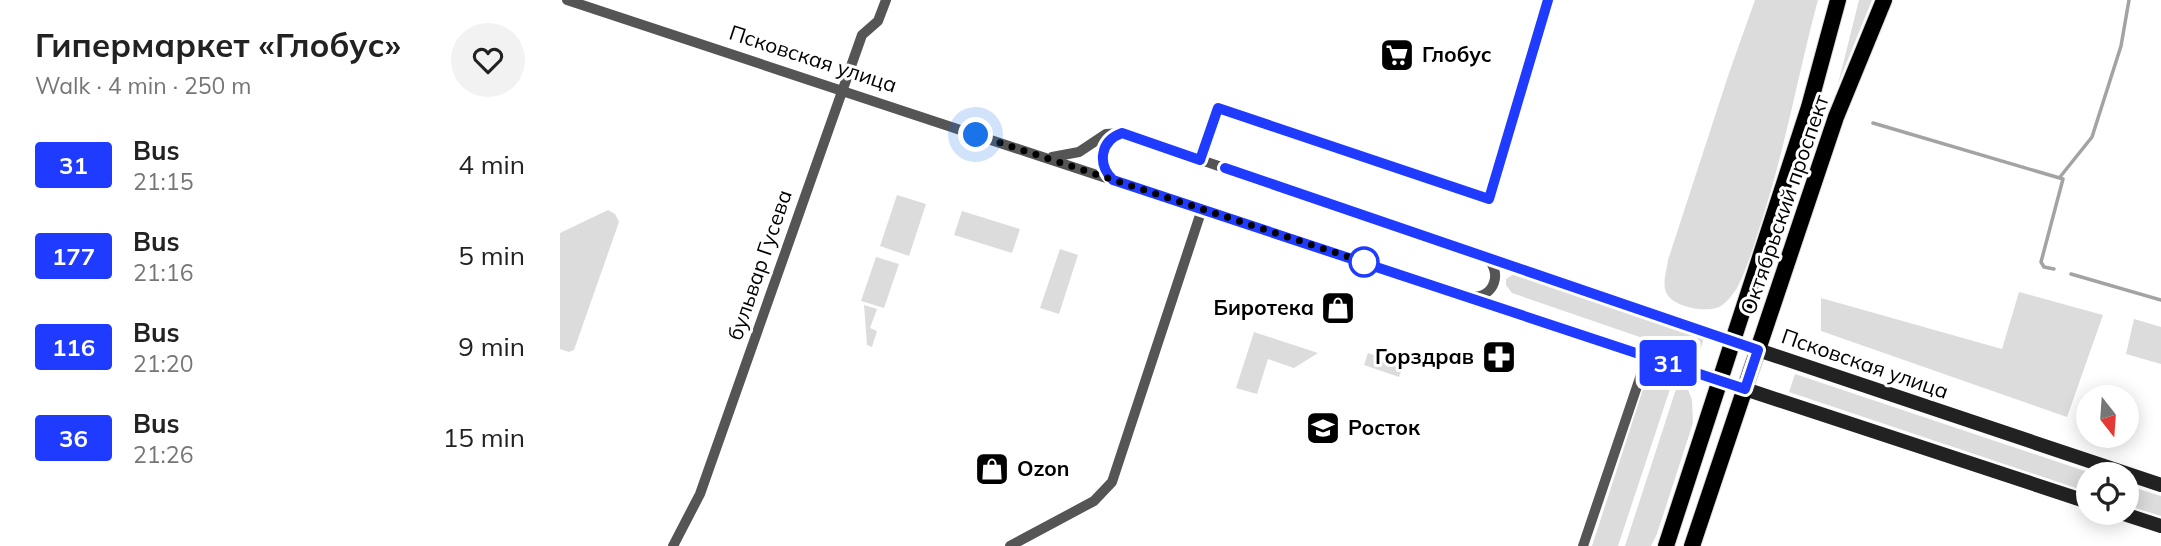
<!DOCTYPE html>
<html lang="en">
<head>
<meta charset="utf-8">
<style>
  :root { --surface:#fff; --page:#f2f2f2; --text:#222; --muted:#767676 }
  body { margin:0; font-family:Mulish,sans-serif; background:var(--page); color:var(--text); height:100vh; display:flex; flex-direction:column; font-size:26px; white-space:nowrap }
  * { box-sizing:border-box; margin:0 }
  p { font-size:23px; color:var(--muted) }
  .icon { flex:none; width:38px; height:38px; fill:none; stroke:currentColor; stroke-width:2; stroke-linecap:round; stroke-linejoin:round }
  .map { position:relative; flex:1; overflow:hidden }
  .sheet { display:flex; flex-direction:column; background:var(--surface); width:560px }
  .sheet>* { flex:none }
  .badge { padding:0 14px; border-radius:5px; font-size:24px; line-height:46px }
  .needle { width:46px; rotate:163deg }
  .controls { position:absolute; left:1516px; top:385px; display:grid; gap:14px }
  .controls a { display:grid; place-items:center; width:63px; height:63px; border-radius:50%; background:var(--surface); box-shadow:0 4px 18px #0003; font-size:35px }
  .you { position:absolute; width:35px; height:35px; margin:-18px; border:5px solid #fff; border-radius:50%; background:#1a73e8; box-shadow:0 0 0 10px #1a73e833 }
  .map>.badge { position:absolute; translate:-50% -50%; box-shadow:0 0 0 4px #fff }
  .round { display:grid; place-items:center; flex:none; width:74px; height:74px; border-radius:37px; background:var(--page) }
  .headline { display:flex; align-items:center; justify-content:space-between; height:119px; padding:0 35px }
  h1 { font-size:33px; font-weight:700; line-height:52px }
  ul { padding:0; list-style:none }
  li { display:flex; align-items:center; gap:21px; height:91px; padding:0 35px }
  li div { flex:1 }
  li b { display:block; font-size:26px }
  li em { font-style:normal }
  li .badge { min-width:77px; font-weight:700; text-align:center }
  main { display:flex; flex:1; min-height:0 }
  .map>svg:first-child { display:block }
  .green { fill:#dcdcdc }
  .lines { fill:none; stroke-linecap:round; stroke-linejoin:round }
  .stream { stroke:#a3a3a3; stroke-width:3.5 }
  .primary-casing { stroke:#dbdbdb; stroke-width:18 }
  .street { stroke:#555; stroke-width:10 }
  .secondary { stroke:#222; stroke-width:14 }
  .primary { stroke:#000; stroke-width:16 }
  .line-casing { stroke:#fff; stroke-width:16 }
  .line { stroke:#1f3bff; stroke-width:10 }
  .walk { stroke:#000; stroke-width:7; stroke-dasharray:0 12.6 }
  .stop-dot { fill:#fff; stroke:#1f3bff; stroke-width:3.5 }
  .labels { text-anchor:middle; stroke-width:6; stroke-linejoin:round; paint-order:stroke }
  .poi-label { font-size:21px; font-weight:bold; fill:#000; stroke:#fff; text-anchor:start }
  .street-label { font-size:21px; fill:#000; stroke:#fff }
</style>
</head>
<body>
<main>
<section class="sheet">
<div class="headline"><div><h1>Гипермаркет «Глобус»</h1><p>Walk · 4 min · 250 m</p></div><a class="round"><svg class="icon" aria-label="heart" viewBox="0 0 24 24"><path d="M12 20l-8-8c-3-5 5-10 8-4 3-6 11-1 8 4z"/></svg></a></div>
<ul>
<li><span class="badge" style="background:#1f3bff;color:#fff">31</span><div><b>Bus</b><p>21:15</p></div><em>4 min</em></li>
<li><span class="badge" style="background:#1f3bff;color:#fff">177</span><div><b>Bus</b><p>21:16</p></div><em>5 min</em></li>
<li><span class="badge" style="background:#1f3bff;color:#fff">116</span><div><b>Bus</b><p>21:20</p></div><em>9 min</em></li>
<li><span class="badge" style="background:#1f3bff;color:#fff">36</span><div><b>Bus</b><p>21:26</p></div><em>15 min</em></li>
</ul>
</section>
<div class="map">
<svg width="1601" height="546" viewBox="0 0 1601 546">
  <rect width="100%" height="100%" fill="#fff"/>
  <!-- green -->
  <path class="green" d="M 1195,0 L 1258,0 C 1238,74 1225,150 1201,223 C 1194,244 1188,267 1177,288 C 1173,294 1166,304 1159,307 C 1145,313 1112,307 1106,292 C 1102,283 1107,269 1108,260 L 1169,73 Z
    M 1299,0 L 1312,0 L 1278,84 Z
    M 337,195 L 366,204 L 349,256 L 320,246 Z
    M 48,210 L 55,214 L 59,222 L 14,350 L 9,352 L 0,349 L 0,233 Z
    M 402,211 L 460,229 L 452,253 L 394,235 Z
    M 500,249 L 518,255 L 499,314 L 480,308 Z
    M 316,257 L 339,264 L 324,308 L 301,301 Z
    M 954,274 L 1144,338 L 1138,357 L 952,293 L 946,285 L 946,279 Z
    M 1459,292 L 1543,315 L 1507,417 L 1261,331 L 1261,298 L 1442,349 Z
    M 304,305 L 317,309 L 310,328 L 317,331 L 312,347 L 307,345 Z
    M 1574,319 L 1601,327 L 1601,364 L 1566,354 Z
    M 694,332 L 758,353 L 734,368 L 708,359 L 697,394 L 676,388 Z
    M 808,353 L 843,365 L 839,377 L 804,365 Z
    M 1101,365 L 1116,371 L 1058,546 L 1032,546 L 1088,374 L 1091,370 Z
    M 1235,374 L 1534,474 L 1528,474 L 1528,492 L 1229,392 Z
    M 1126,384 L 1132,400 L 1133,423 L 1097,534 L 1091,546 L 1065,546 L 1117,386 Z
    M 1566,485 L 1601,496 L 1601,516 L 1566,505 Z"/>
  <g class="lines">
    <!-- stream -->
    <path class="stream" d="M 1313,123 L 1503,179 L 1481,262 L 1484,267 L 1494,269
      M 1500,177 L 1532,137 L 1561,46 L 1569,0
      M 1511,274 L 1601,300"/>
    <!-- primary casing -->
    <g class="primary-casing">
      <path id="primary" d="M 1106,546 L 1249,107 L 1278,0
        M 1132,546 L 1276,117 L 1324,0"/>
    </g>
    <!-- street -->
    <path class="street" d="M 7,0 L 1185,389
      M 492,157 L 519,152 L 546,134 L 562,133 L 1198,350
      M 553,179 C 538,164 540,141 562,133
      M 912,297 C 935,297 943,272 926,257
      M 113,546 L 140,494 L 302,35 L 318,21 L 326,0
      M 450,546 L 534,501 L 552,482 L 642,209
      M 1023,546 L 1087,357"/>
    <!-- secondary -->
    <path class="secondary" d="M 1198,350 L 1601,485
      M 1185,389 L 1528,502
      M 1561,513 L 1601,526"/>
    <!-- primary -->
    <use href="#primary" class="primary"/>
  </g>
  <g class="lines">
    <!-- line casing -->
    <g class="line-casing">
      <path id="line" d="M 665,168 L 1198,350 L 1185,389 L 553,180 C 537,164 540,141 562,133 L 640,160 L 658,108 L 929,199 L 988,0"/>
    </g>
    <!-- line -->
    <use href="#line" class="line"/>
    <!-- walk -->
    <path class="walk" d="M 416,135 L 804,262"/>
  </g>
  <!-- icons -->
  <defs>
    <g id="supermarket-square" transform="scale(1.75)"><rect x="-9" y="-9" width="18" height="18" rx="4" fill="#000" stroke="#fff"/><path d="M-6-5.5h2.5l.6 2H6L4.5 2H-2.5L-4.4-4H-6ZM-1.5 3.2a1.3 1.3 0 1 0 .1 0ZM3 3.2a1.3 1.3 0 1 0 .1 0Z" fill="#fff"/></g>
    <g id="shop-square" transform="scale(1.75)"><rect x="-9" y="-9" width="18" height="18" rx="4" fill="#000" stroke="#fff"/><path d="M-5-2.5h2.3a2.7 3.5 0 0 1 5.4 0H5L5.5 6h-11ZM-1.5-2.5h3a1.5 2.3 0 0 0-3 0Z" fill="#fff"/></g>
    <g id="pharmacy-square" transform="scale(1.75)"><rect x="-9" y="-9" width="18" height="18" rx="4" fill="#000" stroke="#fff"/><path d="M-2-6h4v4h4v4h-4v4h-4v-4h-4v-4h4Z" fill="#fff"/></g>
    <g id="school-square" transform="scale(1.75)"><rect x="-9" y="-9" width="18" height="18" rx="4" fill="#000" stroke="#fff"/><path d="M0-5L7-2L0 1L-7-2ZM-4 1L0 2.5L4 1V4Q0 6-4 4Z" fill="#fff"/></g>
  </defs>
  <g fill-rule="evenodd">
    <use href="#supermarket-square" x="837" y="55"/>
    <use href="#shop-square" x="778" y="308"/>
    <use href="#pharmacy-square" x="939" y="357"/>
    <use href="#school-square" x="763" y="428"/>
    <use href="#shop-square" x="432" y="469"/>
  </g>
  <!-- markers -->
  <circle class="stop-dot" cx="804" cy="262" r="14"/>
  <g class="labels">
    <!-- poi labels -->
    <g class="poi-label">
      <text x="862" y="62">Глобус</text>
      <text x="754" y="315" text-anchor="end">Биротека</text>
      <text x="914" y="364" text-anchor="end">Горздрав</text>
      <text x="788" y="435">Росток</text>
      <text x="457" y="476">Ozon</text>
    </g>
    <!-- street labels -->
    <g class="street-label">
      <text transform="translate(253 59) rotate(18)" y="7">Псковская улица</text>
      <text transform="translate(1225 205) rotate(-71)" y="7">Октябрьский проспект</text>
      <text transform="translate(200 265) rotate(-71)" y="7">бульвар Гусева</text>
      <text transform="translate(1305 364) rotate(19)" y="7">Псковская улица</text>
    </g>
  </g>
</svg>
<div class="controls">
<a><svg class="needle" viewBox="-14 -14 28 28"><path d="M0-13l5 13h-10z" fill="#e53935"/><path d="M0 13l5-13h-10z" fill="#767676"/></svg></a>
<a><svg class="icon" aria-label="locate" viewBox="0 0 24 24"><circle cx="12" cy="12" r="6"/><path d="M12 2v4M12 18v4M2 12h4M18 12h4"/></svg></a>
</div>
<div class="you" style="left:416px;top:135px"></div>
<b class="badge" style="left:1108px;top:363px;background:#1f3bff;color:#fff">31</b>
</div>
</main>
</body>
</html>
